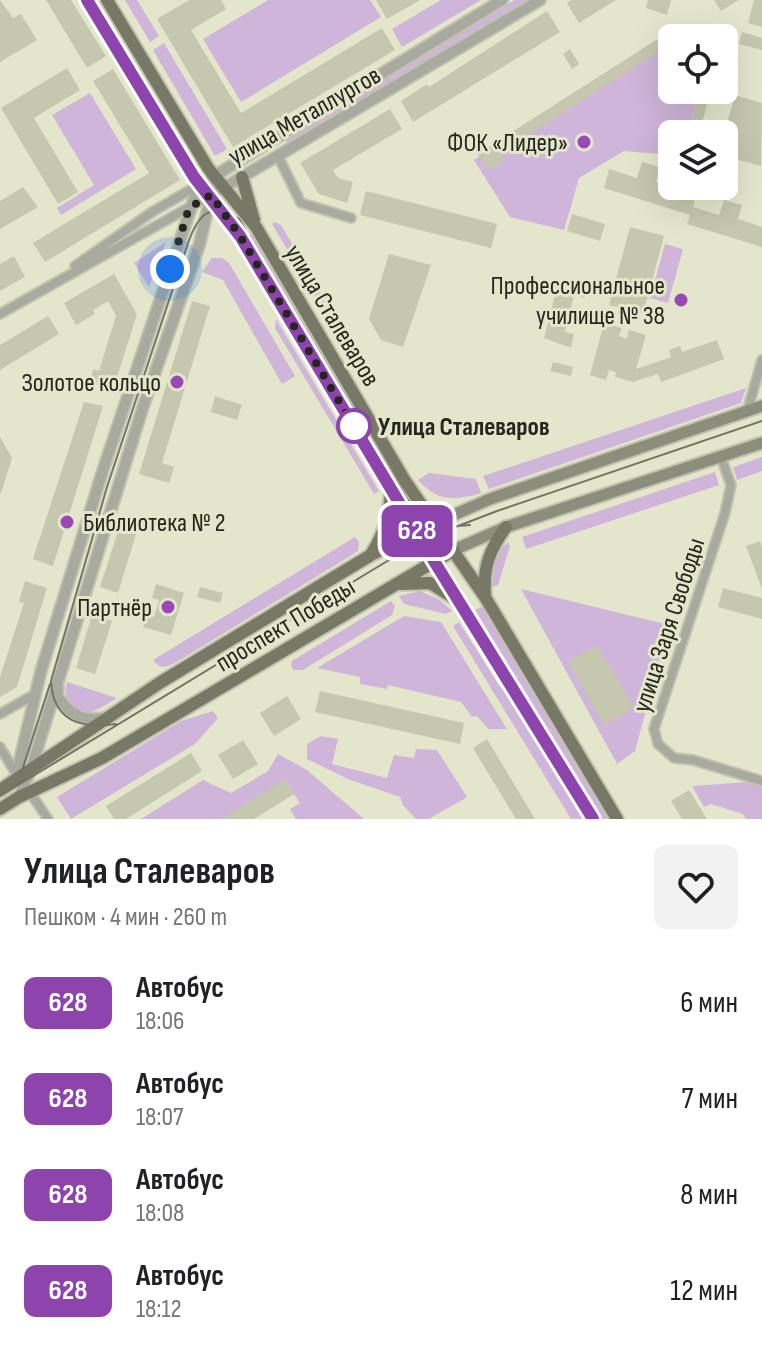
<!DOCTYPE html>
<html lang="ru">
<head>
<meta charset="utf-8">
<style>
  :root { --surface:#fff; --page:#f2f2f2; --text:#202124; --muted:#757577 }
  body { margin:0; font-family:"Sofia Sans Condensed",sans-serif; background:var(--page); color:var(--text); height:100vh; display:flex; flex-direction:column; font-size:30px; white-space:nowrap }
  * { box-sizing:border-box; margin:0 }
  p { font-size:26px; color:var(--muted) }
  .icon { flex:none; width:44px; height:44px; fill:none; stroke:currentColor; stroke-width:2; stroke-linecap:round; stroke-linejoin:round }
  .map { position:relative; height:819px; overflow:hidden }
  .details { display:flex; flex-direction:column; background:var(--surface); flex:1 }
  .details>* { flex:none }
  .badge { padding:0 16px; border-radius:12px; font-size:28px; line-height:52px }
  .controls { position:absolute; left:658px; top:24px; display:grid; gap:16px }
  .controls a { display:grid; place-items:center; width:80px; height:80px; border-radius:12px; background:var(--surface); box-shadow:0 8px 32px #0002; font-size:40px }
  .you { position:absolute; width:40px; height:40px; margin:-20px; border:6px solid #fff; border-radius:50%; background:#1a73e8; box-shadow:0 0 0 12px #1a73e833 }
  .map>.badge { position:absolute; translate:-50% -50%; box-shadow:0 0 0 4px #fff }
  .round { display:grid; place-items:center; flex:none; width:84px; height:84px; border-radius:12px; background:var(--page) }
  .headline { display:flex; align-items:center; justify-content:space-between; height:136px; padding:0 24px }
  h1 { font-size:38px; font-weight:700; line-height:60px }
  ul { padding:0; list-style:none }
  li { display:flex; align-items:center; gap:24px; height:96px; padding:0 24px }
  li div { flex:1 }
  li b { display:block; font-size:30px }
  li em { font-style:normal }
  li .badge { min-width:88px; font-weight:700; text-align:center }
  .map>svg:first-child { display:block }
  .green { fill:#cfb5d9 }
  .building { fill:#c5c7ae }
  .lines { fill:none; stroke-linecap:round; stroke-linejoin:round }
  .minor-casing { stroke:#c2c3ac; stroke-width:12 }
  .tertiary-casing { stroke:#c2c3ac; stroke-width:14 }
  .secondary-casing { stroke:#c2c3ac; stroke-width:15 }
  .primary-casing { stroke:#c2c3ac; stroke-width:16 }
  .minor { stroke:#a8a99f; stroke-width:8 }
  .tertiary { stroke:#a8a99f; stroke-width:10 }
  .secondary { stroke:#8c8d7d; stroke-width:11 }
  .primary { stroke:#777966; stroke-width:12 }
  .tram { stroke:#737464; stroke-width:2 }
  .line-casing { stroke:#fff; stroke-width:18 }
  .line { stroke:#8e44ad; stroke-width:12 }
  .walk { stroke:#25261d; stroke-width:8; stroke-dasharray:0 14.4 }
  .poi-dot { fill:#9a48b7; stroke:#e4e6cc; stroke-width:3 }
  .stop-dot { fill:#fff; stroke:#8e44ad; stroke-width:4 }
  .labels { text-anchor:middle; stroke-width:6; stroke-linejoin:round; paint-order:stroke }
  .street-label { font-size:26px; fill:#25261d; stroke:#e4e6cc }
  .poi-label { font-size:26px; fill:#25261d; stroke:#e4e6cc; text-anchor:end }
  .stop-label { font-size:26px; font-weight:bold; fill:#25261d; stroke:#e4e6cc; text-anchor:start }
</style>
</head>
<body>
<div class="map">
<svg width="762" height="819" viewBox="0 0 762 819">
  <rect width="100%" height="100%" fill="#e4e6cc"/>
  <!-- green -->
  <path class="green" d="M 125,0 L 137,0 L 159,36 L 150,42 Z
    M 268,0 L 370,0 L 381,17 L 241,102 L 203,39 Z
    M 441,0 L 481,0 L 402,47 L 392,29 Z
    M 514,0 L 530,0 L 292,142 L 287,142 L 285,139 L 288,135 Z
    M 658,39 L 664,48 L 672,49 L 672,90 L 699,90 L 688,134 L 672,134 L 672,155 L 624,151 L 579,178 L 564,230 L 510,217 L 474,160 L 479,157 L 478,154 Z
    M 164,43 L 227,149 L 215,156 L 153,50 Z
    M 136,60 L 199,166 L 193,170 L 130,63 Z
    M 90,93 L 136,169 L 61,215 L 57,208 L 94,185 L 52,115 Z
    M 275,222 L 281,225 L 346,336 L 338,335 L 272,224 Z
    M 252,233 L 400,480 L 394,483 L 247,236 Z
    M 166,242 L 149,287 L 134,263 Z
    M 665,244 L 683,249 L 668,303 L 650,298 Z
    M 212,258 L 222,258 L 229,263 L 295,376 L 282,384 L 223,280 L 202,272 Z
    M 276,319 L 379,491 L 374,494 L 275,328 Z
    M 746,388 L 741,403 L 489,489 L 483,476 Z
    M 762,457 L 762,471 L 737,480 L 733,467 Z
    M 715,472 L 719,485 L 526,549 L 522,537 Z
    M 429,473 L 476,479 L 481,493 C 455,501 437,502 418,480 Z
    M 355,537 L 359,542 L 358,551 L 347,558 L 175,663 C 165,668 160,669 153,660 Z
    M 508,542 L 510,546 L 498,585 L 492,587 C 488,570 494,553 508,542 Z
    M 521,589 L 669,625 L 635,751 L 617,764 Z
    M 420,591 L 440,600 L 452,611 L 446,614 L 404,604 L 399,596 Z
    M 391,601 L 395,606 L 392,615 L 303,670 L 294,670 L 291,666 L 292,661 Z
    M 483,606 L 610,819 L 601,819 L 475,610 Z
    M 404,616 L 441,622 L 507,729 L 488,729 L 477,716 L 472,717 L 461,702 L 388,685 L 387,689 L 360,684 L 360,677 L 317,668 Z
    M 459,622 L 498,684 L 513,702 L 584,819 L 571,819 L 453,626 Z
    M 67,682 L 117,698 C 103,706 86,721 71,706 C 64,699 65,691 67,682 Z
    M 213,711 L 218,718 L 195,744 L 71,819 L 57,797 L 181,721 Z
    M 321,736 L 338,739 L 332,764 L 387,778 L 394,755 L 414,758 L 416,749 L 437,750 L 467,797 L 429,819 L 416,819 L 403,805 L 400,797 L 348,779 L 307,759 L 307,744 Z
    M 278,754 L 307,770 L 364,819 L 296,819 L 290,809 L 300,803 L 285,780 L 222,819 L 141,819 L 203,780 L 231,793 L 268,771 Z
    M 762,781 L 762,819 L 746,819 L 743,814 L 711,804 L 704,807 L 692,786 Z"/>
  <!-- building -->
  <path class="building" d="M 0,0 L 13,18 L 21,14 L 37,40 L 0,62 Z
    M 46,0 L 71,0 L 106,56 L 87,68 Z
    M 189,0 L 221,0 L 226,9 L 191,30 L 241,113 L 382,28 L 395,50 L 233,147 L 157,19 Z
    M 376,0 L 420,0 L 387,19 Z
    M 572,0 L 616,0 L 579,23 L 567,3 Z
    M 648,0 L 671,0 L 667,15 L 646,8 Z
    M 714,0 L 739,0 L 721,11 Z
    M 754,0 L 762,0 L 762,27 L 748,23 Z
    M 547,11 L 560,32 L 413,122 L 401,101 L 427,84 L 429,87 Z
    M 742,32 L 762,38 L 762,50 L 739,44 Z
    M 658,39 L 664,48 L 500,153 L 505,160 L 488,170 L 478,154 Z
    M 570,49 L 579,64 L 572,69 L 563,54 Z
    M 67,68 L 80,90 L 34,118 L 78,192 L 58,204 L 1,108 Z
    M 113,69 L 180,180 L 45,262 L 33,243 L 149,173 L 93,81 Z
    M 699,90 L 711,90 L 699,134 L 688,134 Z
    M 735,95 L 762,103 L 761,166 L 724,156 L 724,133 Z
    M 390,109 L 402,129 L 333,170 L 338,178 L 353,182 L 347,203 L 319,194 L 300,163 Z
    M 642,162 L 660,167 L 656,182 L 696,195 L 693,207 L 719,215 L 724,200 L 742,205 L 738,219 L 762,227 L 762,247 L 687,224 L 690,215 L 604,188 L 609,169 L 637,178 Z
    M 23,187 L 38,207 L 0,229 L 0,201 Z
    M 366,191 L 497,224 L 491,248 L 360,215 Z
    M 572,214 L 605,224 L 600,241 L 567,231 Z
    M 630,227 L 664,236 L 643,314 L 609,305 Z
    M 389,254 L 431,265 L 403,347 L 381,340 L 369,319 Z
    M 14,256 L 25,277 L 0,291 L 0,264 Z
    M 114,274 L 137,314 L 113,390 L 89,382 L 94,369 L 99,371 L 116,316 L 108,301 L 93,310 L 95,314 L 76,325 L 64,303 Z
    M 559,279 L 575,283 L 576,280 L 589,283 L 585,298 L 574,295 L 565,332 L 574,334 L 571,348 L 544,338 Z
    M 192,301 L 210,306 L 162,463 L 174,467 L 169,483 L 139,474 Z
    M 48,316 L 59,334 L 0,370 L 0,345 Z
    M 604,323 L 622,328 L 619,336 L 627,339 L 629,330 L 646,335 L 636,369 L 671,357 L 669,350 L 680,346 L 682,352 L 717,340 L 724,359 L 661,382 L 658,374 L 633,382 L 615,377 L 616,372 L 609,370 L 606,380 L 590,375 Z
    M 553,362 L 573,367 L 571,376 L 550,371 Z
    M 215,396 L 242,405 L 237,420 L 211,412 Z
    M 84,402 L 103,406 L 53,566 L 33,559 Z
    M 0,437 L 12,458 L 1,493 L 0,493 Z
    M 123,516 L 140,521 L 118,593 L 100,587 Z
    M 760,541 L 762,547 L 762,589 L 746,546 Z
    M 25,581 L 47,588 L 17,687 L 0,697 L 0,677 L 24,603 L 19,602 Z
    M 156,584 L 184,593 L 171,635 L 143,627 L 147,615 L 154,617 L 159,600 L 152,598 Z
    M 200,587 L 223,593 L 220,603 L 197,597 Z
    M 723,588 L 762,598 L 762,619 L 718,607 Z
    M 92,615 L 112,621 L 95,674 L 76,668 Z
    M 597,645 L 634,708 L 604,725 L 568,662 Z
    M 320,691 L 464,723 L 460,744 L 315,712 Z
    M 287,696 L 301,719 L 274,736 L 260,713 Z
    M 487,739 L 535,819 L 516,819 L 473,748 Z
    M 243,740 L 258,764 L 233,779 L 218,755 Z
    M 191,753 L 202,771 L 126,819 L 114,819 L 106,806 Z
    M 285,779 L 294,794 L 254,819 L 222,819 Z
    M 689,790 L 707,819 L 682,819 L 671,801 Z"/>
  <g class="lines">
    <!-- minor casing -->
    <g class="minor-casing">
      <path id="minor" d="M 278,156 L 301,203 L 351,218
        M 75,266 L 152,212 L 216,175
        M 0,314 L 211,195
        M 747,412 L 762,360
        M 721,457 L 731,485 L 725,513 L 654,729 L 658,744 L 674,758 L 693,760 L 762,781
        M 0,714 L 35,694
        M 0,747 L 18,777
        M 29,791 L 48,819"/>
    </g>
    <!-- tertiary casing -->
    <g class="tertiary-casing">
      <path id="tertiary" d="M 220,190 L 540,0
        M 58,688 L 57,695 C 69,716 84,721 107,718
        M 19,777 L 20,759 L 41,671 L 103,470 L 199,184
        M 19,797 L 31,769 L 142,410 L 199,246 L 216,175 L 502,0"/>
    </g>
    <!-- secondary casing -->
    <g class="secondary-casing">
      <path id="secondary" d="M 433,524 L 490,499 L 762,406
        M 454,550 L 506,527 L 762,443"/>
    </g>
    <!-- primary casing -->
    <g class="primary-casing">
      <path id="primary" d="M 87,0 L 194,177 L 240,236 L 391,489 L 593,819
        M 107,0 L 208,168 L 256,227 L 405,481 L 485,597 L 617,819
        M 242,177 L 254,220
        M 372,553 C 385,532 390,514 391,489
        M 401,584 L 430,583 L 454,598
        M 485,594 C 483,567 490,549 506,527
        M 0,790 L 161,682 L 371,555 L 433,524
        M 0,809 L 19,797 L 102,758 L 454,550"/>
    </g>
    <!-- minor -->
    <use href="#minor" class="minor"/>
    <!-- tertiary -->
    <use href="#tertiary" class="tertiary"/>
    <!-- secondary -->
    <use href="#secondary" class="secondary"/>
    <!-- primary -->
    <use href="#primary" class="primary"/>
    <!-- tram -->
    <path class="tram" d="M 396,554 C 410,534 412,522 407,499
      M 116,724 C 80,729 53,721 51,681 L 107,487 L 188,243 C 198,215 209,201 239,219 L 407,499 C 428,523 437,529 470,525
      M 18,783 L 50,684
      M 0,796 L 422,540 L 497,511 L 762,421"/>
  </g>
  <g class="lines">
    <!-- line casing -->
    <g class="line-casing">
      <path id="line" d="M 87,0 L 194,177 L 240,236 L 434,561 L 593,819"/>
    </g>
    <!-- line -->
    <use href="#line" class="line"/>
    <!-- walk -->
    <path class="walk" d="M 170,269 L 189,208 L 211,195 L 240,236 L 358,433 L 354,426"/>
  </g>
  <!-- markers -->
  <g class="poi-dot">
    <circle cx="584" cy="142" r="8"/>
    <circle cx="681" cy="300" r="8"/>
    <circle cx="177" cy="382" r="8"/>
    <circle cx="67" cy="522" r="8"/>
    <circle cx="168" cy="607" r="8"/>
  </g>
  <circle class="stop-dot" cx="354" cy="426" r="16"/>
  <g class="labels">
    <!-- street labels -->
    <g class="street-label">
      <text transform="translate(304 115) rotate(-30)" y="9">улица Металлургов</text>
      <text transform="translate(333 315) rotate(59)" y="9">улица Сталеваров</text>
      <text transform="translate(285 624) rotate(-31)" y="9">проспект Победы</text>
      <text transform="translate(668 625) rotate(-72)" y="9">улица Заря Свободы</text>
    </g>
    <!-- poi labels -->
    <g class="poi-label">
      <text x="568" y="151">ФОК «Лидер»</text>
      <text x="665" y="294">Профессиональное<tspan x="665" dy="30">училище № 38</tspan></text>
      <text x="161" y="391">Золотое кольцо</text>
      <text x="83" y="531" text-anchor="start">Библиотека № 2</text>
      <text x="152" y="616">Партнёр</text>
    </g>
    <!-- stop labels -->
    <g class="stop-label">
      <text x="378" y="435">Улица Сталеваров</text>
    </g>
  </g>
</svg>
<div class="controls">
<a><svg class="icon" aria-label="locate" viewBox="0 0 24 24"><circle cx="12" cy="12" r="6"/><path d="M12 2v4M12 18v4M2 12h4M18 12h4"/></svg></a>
<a><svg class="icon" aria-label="layers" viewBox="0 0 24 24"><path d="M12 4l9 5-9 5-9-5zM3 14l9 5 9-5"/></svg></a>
</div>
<div class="you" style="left:170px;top:269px"></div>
<b class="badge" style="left:417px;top:531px;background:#8e44ad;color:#fff">628</b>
</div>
<section class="details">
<div class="headline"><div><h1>Улица Сталеваров</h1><p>Пешком · 4 мин · 260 m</p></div><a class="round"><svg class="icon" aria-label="heart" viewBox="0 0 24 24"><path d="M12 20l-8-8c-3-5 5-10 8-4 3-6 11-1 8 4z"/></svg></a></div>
<ul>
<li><span class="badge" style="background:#8e44ad;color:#fff">628</span><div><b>Автобус</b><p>18:06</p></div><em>6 мин</em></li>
<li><span class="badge" style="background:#8e44ad;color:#fff">628</span><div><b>Автобус</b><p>18:07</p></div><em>7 мин</em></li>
<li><span class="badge" style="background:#8e44ad;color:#fff">628</span><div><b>Автобус</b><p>18:08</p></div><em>8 мин</em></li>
<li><span class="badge" style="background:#8e44ad;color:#fff">628</span><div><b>Автобус</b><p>18:12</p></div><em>12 мин</em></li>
</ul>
</section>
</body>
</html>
